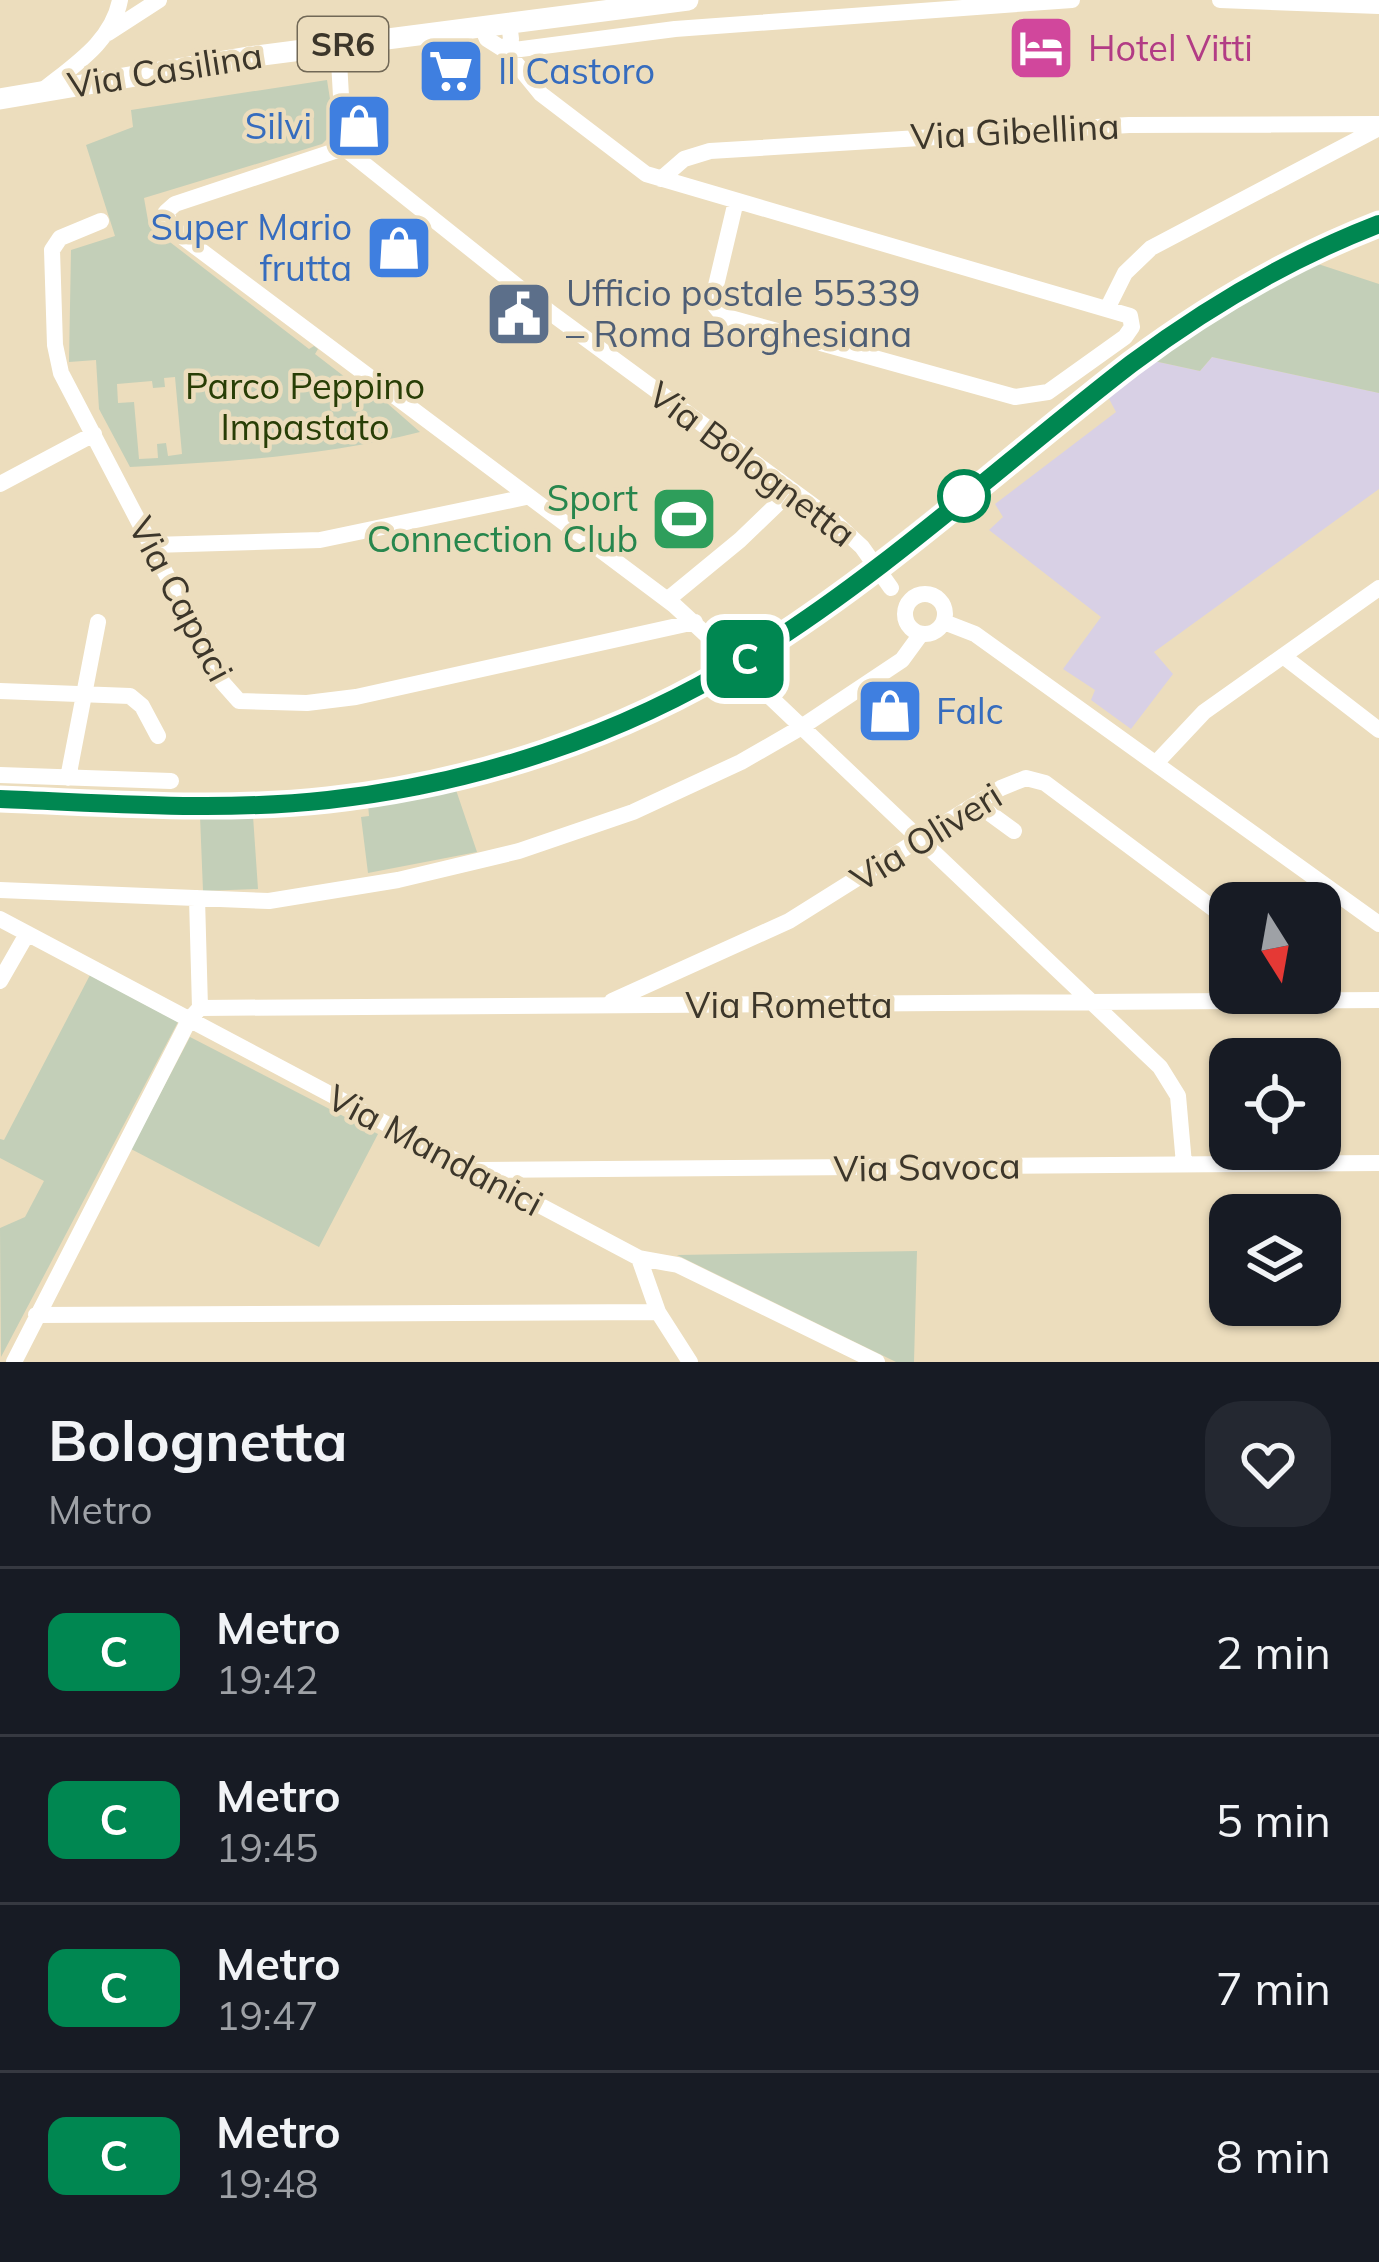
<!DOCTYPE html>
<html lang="it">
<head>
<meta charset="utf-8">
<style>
  :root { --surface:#171b24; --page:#242831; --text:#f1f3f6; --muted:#9ea1a6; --line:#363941 }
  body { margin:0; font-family:Mulish,sans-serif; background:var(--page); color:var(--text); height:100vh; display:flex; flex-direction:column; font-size:45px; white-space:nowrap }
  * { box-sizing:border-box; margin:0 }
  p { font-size:39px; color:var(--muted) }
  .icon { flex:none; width:66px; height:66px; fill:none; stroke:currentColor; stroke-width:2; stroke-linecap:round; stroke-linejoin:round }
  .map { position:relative; height:1362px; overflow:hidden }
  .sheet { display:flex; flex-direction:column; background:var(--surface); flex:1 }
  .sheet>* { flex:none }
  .badge { padding:0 24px; border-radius:18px; font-size:42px; line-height:78px }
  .needle { width:78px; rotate:169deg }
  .fabs { position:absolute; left:1209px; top:882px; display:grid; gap:24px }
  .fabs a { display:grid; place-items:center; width:132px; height:132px; border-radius:24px; background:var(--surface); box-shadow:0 3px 9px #0004; font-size:60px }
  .map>.badge { position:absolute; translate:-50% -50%; box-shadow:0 0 0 6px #fff }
  .round { display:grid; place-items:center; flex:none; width:126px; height:126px; border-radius:36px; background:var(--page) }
  .summary { display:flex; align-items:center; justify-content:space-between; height:204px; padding:0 48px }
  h1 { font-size:57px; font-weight:700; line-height:90px }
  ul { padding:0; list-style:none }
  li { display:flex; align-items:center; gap:36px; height:168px; padding:0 48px; border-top:3px solid var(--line) }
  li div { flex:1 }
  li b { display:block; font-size:45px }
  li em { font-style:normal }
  li .badge { min-width:132px; font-weight:700; text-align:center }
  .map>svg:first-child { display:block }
  .education { fill:#d8d0e5 }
  .green { fill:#c3cfb8; fill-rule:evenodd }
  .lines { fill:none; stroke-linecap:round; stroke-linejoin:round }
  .minor { stroke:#fff; stroke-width:16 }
  .major { stroke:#fff; stroke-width:21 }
  .rail { stroke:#766d5a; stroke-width:4.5 }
  .line-casing { stroke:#fff; stroke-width:27 }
  .line { stroke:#008751; stroke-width:18 }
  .stop-dot { fill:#fff; stroke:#008751; stroke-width:6 }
  .labels { text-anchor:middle; stroke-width:9; stroke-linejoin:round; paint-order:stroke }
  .shield { fill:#ecddbd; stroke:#716856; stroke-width:3 }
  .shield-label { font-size:33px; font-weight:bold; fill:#3c362a }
  .hotel-label { font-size:36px; fill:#b23c85; stroke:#ecddbd; text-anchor:start }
  .street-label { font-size:36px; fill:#3c362a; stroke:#ecddbd }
  .shop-label { font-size:36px; fill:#366cbe; stroke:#ecddbd; text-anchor:start }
  .service-label { font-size:36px; fill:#4e5e75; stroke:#ecddbd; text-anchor:start }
  .park-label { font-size:36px; fill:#283e06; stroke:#ecddbd }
  .leisure-label { font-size:36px; fill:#27864d; stroke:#ecddbd; text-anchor:end }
</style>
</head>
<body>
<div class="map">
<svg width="1379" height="1362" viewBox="0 0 1379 1362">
  <rect width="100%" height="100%" fill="#ecddbd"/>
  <!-- education -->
  <path class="education" d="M 1212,357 L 1379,393 L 1379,489 L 1154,652 L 1173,674 L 1131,729 L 1091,700 L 1095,690 L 1063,669 L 1101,617 L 989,530 L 1003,517 L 995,504 L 1116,412 L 1107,395 L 1154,361 L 1200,371 Z"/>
  <!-- green -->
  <path class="green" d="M 327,80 L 335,131 L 322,144 L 144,198 L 149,226 L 309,349 L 314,346 L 318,349 L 315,354 L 367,394 L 371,389 L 420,432 C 324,456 228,462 130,467 L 99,409 L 96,360 L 69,362 L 71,250 L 115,236 L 86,145 L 133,127 L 131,110 ZM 175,377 L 182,454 L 168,456 L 166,443 L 157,444 L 158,458 L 139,459 L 134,402 L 118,403 L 117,384 L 152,381 L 153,388 L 165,387 L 164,378 Z
    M 1312,262 L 1379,284 L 1379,393 L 1212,357 L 1200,371 L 1154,361 C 1199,322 1257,286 1312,262 Z
    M 455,787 L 477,852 L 368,873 L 361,817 L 369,816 L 368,804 Z
    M 200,816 L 253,816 L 258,889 L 203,891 Z
    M 90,975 L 178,1022 L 1,1357 L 0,1228 L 25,1217 L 44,1181 L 0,1158 L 0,1139 L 4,1140 Z
    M 190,1037 L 378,1134 L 319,1247 L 131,1149 Z
    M 917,1251 L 914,1362 L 896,1362 L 677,1255 Z"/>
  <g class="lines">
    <!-- minor -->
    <path class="minor" d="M 1220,0 L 1379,6
      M 481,25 L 487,39 L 506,51 L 511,39 L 509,22
      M 108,33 L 159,0
      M 338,44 L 344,148 L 551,313 L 834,521 L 862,547 L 891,588
      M 42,91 C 74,65 112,42 120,0
      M 344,148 L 175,204 L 166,212 L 170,223 L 184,238 L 674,605 L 725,652
      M 661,179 L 684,159 L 710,151 L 1129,125 L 1379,124
      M 736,201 L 714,294 L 715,306 L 723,316 L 1015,397 L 1048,392 L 1125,337 L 1132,327 L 1130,316 L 646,174 L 541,94 L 506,51 L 675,29 L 1072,0
      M 101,221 L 60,238 L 52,250 L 55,345 L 61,373 L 223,683 L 239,701 L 307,703 L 356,697 L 695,622
      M 1108,307 L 1125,273 L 1151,248 L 1379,128
      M 0,484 L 94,434
      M 152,545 L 320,540 L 526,497
      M905 614a20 20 0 1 1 40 0a20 20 0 1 1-40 0Z
      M 667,600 L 740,540 L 792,490
      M 944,622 L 975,634 L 1379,924
      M 1283,656 L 1379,730
      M 749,677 L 1160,1067 L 1178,1096 L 1184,1164
      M 0,691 L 130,696 L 142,706 L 158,736
      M 1157,762 L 1204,712 L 1379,588
      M 0,775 L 171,781
      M 68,778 L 98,622
      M 977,804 L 1014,831
      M 0,890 L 269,901 L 398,880 L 519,851 L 633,812 L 741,762 L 800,728 L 902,660 L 921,634
      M 0,919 L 639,1258 L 678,1265 L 877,1362
      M 0,981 L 27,934
      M 612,1001 L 789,921 L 1001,788 L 1026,778 L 1045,783 L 1230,921
      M 200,1008 L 1379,1000
      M 480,1170 L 1379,1163
      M 639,1258 L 658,1312 L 690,1362
      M 36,1315 L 658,1312
      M 14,1362 L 189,1020 L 200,1008 L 197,898"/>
    <!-- major -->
    <path class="major" d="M 0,99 L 248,57 L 688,0"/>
    <!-- rail -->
    <path class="rail" d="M 0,791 C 78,794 158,801 236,799 C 446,792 651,725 820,599 C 1000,463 1166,300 1379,215"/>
  </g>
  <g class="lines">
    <!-- line casing -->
    <g class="line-casing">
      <path id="line" d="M 0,799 C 109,803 219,812 328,800 C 475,784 621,736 747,658 C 884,574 1004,462 1131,364 C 1206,308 1291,258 1379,224"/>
    </g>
    <!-- line -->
    <use href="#line" class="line"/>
  </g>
  <!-- icons -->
  <defs>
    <g id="hotel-square" transform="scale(3.45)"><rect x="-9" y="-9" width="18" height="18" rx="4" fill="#d1479c" stroke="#ecddbd"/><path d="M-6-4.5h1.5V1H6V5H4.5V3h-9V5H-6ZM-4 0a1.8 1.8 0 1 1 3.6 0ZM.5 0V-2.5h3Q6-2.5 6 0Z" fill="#fff"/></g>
    <g id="supermarket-square" transform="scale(3.45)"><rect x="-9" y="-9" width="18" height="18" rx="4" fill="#3f7fe0" stroke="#ecddbd"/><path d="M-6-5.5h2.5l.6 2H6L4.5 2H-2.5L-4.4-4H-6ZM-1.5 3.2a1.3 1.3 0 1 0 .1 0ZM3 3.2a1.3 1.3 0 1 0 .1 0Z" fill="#fff"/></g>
    <g id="shop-square" transform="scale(3.45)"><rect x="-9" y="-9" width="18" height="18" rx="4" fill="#3f7fe0" stroke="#ecddbd"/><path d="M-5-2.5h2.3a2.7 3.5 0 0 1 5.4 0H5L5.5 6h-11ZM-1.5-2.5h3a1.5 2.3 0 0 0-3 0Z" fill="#fff"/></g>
    <g id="civic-square" transform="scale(3.45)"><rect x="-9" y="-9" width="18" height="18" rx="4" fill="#5c6f8a" stroke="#ecddbd"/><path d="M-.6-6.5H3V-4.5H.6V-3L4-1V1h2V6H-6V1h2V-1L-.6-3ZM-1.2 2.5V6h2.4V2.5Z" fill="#fff"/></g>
    <g id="stadium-square" transform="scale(3.45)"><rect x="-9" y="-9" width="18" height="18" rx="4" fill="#2e9e5b" stroke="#ecddbd"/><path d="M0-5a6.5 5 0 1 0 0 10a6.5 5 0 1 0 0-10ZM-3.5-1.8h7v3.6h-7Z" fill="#fff"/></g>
  </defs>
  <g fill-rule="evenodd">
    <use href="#hotel-square" x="1041" y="48"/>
    <use href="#supermarket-square" x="451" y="71"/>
    <use href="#shop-square" x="359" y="126"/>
    <use href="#shop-square" x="399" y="248"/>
    <use href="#civic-square" x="519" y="314"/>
    <use href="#stadium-square" x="684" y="519"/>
    <use href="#shop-square" x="890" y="711"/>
  </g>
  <!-- markers -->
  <circle class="stop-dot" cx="964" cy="496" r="24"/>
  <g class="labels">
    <!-- shield labels -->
    <rect class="shield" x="298" y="17" width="90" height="54" rx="9"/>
    <g class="shield-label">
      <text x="343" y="56">SR6</text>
    </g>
    <!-- hotel labels -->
    <g class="hotel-label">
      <text x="1088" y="61">Hotel Vitti</text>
    </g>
    <!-- street labels -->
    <g class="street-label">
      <text transform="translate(165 70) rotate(-9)" y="13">Via Casilina</text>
      <text transform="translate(1015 131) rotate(-3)" y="13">Via Gibellina</text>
      <text transform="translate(752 464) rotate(37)" y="13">Via Bolognetta</text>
      <text transform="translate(181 599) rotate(62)" y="13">Via Capaci</text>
      <text transform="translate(926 837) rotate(-32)" y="13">Via Oliveri</text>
      <text x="789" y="1018">Via Rometta</text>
      <text transform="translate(435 1150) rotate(28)" y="13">Via Mandanici</text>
      <text transform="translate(927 1167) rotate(-1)" y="13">Via Savoca</text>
    </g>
    <!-- shop labels -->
    <g class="shop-label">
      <text x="498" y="84">Il Castoro</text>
      <text x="312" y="139" text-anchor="end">Silvi</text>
      <text x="352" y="240" text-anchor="end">Super Mario<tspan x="352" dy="41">frutta</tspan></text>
      <text x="936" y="724">Falc</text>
    </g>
    <!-- service labels -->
    <g class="service-label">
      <text x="566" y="306">Ufficio postale 55339<tspan x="566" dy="41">– Roma Borghesiana</tspan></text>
    </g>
    <!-- park labels -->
    <g class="park-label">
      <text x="305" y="399">Parco Peppino<tspan x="305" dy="41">Impastato</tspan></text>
    </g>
    <!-- leisure labels -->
    <g class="leisure-label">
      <text x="638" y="511">Sport<tspan x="638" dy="41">Connection Club</tspan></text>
    </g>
  </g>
</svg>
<div class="fabs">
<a><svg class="needle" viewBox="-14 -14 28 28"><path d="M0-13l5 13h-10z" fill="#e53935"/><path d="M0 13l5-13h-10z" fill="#9ea1a6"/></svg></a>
<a><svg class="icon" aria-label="locate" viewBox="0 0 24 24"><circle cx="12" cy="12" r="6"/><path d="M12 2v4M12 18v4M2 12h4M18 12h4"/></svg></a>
<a><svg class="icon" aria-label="layers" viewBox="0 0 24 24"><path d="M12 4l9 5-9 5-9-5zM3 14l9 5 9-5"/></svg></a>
</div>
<b class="badge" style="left:745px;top:659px;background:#008751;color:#fff">C</b>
</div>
<section class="sheet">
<div class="summary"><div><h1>Bolognetta</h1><p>Metro</p></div><a class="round"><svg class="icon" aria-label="heart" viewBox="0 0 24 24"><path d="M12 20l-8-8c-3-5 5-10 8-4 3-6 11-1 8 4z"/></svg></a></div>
<ul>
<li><span class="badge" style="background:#008751;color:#fff">C</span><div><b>Metro</b><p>19:42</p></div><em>2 min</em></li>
<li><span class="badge" style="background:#008751;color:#fff">C</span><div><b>Metro</b><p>19:45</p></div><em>5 min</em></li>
<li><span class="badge" style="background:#008751;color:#fff">C</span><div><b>Metro</b><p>19:47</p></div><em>7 min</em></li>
<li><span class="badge" style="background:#008751;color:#fff">C</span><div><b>Metro</b><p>19:48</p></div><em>8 min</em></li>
</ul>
</section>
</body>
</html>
